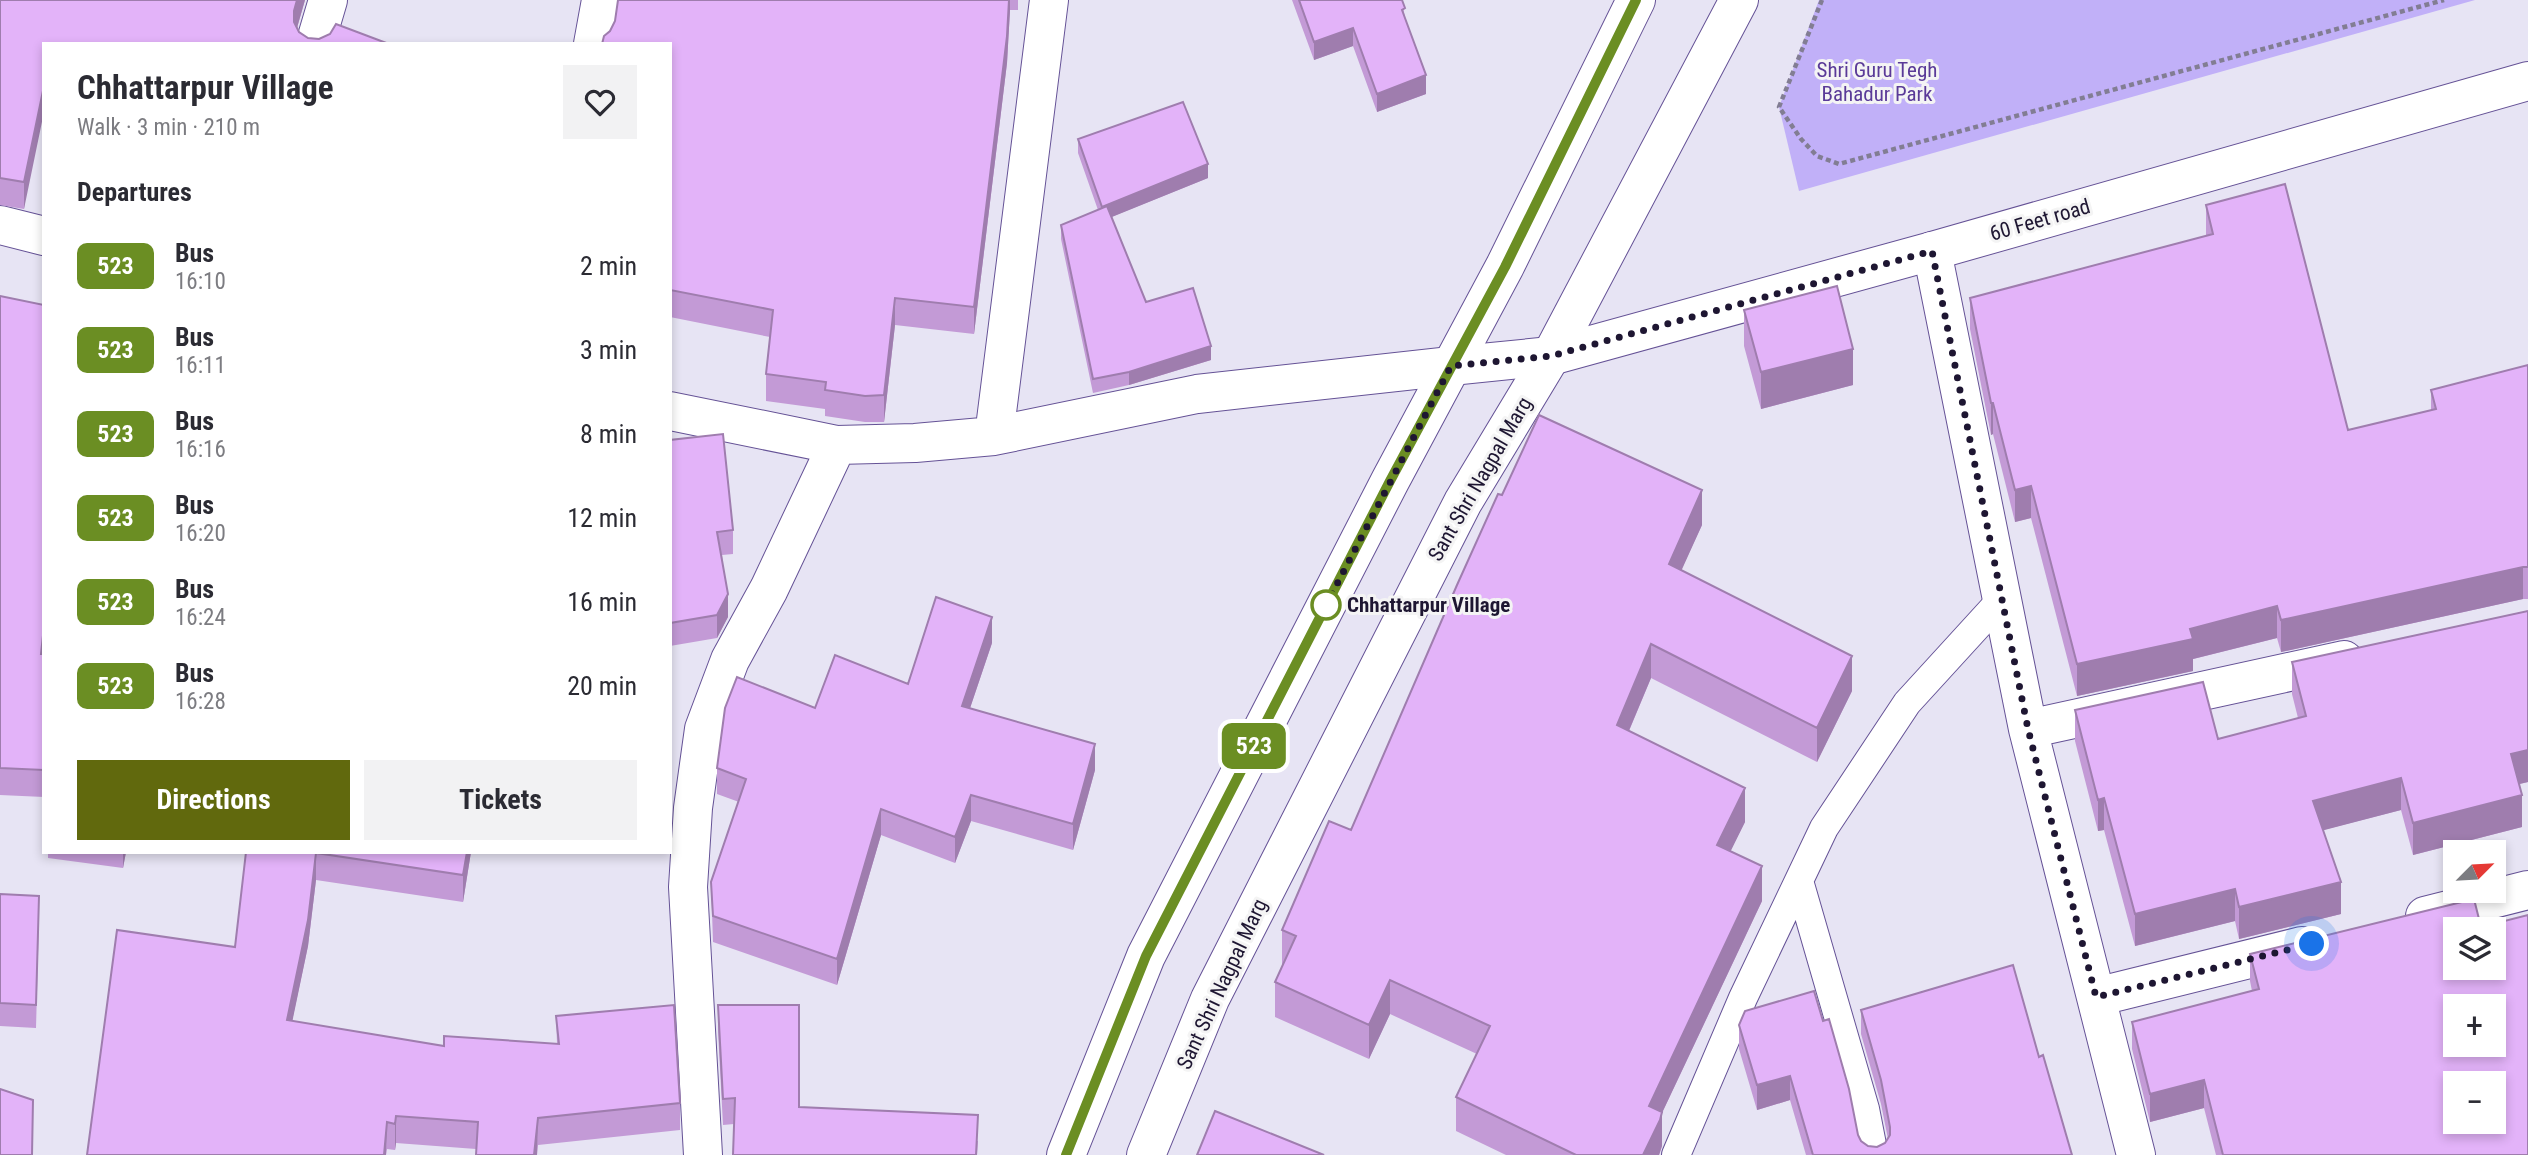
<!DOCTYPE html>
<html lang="en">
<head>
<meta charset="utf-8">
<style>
  :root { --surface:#fff; --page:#f2f2f3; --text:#2b2b33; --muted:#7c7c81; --accent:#61690d }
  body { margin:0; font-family:"Roboto Condensed",sans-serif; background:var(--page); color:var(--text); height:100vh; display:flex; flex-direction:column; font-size:26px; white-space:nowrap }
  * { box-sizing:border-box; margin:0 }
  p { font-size:23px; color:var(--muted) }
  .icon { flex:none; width:38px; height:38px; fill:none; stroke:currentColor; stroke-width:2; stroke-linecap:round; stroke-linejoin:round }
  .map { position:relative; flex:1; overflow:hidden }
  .panel { position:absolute; left:42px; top:42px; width:630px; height:812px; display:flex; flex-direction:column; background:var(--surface); border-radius:0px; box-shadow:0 4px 10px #0003 }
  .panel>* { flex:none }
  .badge { padding:0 14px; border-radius:10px; font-size:24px; line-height:46px }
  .needle { width:46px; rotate:66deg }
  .controls { position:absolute; left:2443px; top:840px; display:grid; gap:14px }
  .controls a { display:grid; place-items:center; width:63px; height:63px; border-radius:0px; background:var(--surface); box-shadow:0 4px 10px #0003; font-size:35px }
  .you { position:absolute; width:35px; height:35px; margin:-18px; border:5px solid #fff; border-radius:50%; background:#1a73e8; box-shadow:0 0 0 10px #1a73e833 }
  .map>.badge { position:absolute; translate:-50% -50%; box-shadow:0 0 0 4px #fff }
  h2 { padding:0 35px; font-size:26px; line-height:63px }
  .round { display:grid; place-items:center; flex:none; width:74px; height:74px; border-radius:0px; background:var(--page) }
  .summary { display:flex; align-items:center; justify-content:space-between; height:119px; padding:0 35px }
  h1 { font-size:33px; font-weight:700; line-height:52px }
  .action { display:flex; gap:14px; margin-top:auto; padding:14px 35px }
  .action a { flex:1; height:80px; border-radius:0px; background:var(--accent); color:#fff; font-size:28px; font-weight:700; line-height:80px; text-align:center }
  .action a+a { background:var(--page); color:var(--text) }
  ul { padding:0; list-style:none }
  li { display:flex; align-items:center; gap:21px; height:84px; padding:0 35px }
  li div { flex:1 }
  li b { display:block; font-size:26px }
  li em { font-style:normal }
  li .badge { min-width:77px; font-weight:700; text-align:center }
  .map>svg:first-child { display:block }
  .green { fill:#c1b0f8 }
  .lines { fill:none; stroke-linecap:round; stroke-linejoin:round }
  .service-casing { stroke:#655296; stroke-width:30 }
  .minor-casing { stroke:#655296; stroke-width:40 }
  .tertiary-casing { stroke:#655296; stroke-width:40 }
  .secondary-casing { stroke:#655296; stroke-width:40 }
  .path { stroke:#827d93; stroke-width:4.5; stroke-dasharray:5 3.5; stroke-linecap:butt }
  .service { stroke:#fff; stroke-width:28 }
  .minor { stroke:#fff; stroke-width:38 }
  .tertiary { stroke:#fff; stroke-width:38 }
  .secondary { stroke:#fff; stroke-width:38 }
  .wall { fill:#c39ad6 }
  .shaded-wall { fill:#9f7dae }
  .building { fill:#e3b3f9; stroke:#9f7dae; stroke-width:2; fill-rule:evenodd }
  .line-casing { stroke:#fff; stroke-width:16 }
  .line { stroke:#6b8e23; stroke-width:10 }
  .walk { stroke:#1e1632; stroke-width:7; stroke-dasharray:0 12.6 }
  .stop-dot { fill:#fff; stroke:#6b8e23; stroke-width:3.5 }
  .labels { text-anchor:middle; stroke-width:6; stroke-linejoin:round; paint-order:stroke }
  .park-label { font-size:21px; fill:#5a3a98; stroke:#f4f4f4 }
  .street-label { font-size:21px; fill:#1e1632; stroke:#f4f4f4 }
  .stop-label { font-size:21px; font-weight:bold; fill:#1e1632; stroke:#f4f4f4; text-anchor:start }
</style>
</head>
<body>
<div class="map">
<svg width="2528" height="1155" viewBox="0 0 2528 1155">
  <rect width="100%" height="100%" fill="#e7e4f4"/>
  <!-- green -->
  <path class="green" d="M 1819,0 L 2475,0 L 1799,191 L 1779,107 Z"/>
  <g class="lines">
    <!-- service casing -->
    <g class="service-casing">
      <path id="service" d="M 1799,881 L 1865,1109 L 1874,1155
        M 1676,1155 L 1743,998 L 1824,828 L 1907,703 L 2002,599"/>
    </g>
    <!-- minor casing -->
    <g class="minor-casing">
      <path id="minor" d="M 315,44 L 328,0
        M 593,44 L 601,0
        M 0,225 L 44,236
        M 1932,251 L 2028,729 L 2136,1155
        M 670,411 L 837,445 L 915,443 L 994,436 L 1197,394 L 1451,366
        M 994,436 L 1049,0
        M 2028,729 L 2344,660
        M 2425,916 L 2528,890
        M 2096,997 L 2302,946
        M 703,1155 L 688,887 L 693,808 L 704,729 L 730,660 L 769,589 L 837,445"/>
    </g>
    <!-- tertiary casing -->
    <g class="tertiary-casing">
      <path id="tertiary" d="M 1451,366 L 1551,356 L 1932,251 L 2528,81"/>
    </g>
    <!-- secondary casing -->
    <g class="secondary-casing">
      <path id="secondary" d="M 1066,1155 L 1146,956 L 1390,481 L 1505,266 L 1636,0
        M 1146,1155 L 1210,999 L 1463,502 L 1551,356 L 1739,0"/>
    </g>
    <!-- path -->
    <path class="path" d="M 1822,0 L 1779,107 L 1801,139 L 1817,156 L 1839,164 L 2444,0"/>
    <!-- service -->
    <use href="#service" class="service"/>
    <!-- minor -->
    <use href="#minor" class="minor"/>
    <!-- tertiary -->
    <use href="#tertiary" class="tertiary"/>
    <!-- secondary -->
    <use href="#secondary" class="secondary"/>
  </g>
  <!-- wall -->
  <path class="wall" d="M 0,0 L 305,0 L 297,28 L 299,32 L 308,38 L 389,44 L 44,44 L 24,209 L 0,205 Z
    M 618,0 L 1018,0 L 1018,10 L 1010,10 L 1007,63 L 974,334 L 895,325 L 884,422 L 865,422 L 825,416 L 825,409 L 766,401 L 766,374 L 770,337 L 670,317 L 670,44 L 610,31 L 615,21 Z
    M 1292,0 L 1402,0 L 1405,18 L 1426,94 L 1377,112 L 1353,46 L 1314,60 Z
    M 1078,139 L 1208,178 L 1111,217 L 1146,302 L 1211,360 L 1129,385 L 1093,393 L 1061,239 L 1061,225 L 1098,210 L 1078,153 Z
    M 2206,205 L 2348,430 L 2431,410 L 2431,390 L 2528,365 L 2528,599 L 2523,599 L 2281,652 L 2277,638 L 2193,659 L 2193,671 L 2077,696 L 2031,518 L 2015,522 L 1993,434 L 1991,435 L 1970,329 L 1970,298 L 2206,236 Z
    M 0,296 L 44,305 L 44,797 L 0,795 Z
    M 1744,310 L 1853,385 L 1761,409 L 1744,346 Z
    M 670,440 L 733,530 L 733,554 L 722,555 L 728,617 L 717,638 L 670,646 Z
    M 1502,495 L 1702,525 L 1681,570 L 1852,691 L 1817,762 L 1651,678 L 1629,731 L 1745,822 L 1730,851 L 1762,901 L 1662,1113 L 1662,1146 L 1659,1155 L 1506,1155 L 1456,1131 L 1456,1097 L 1477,1054 L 1390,1014 L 1369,1059 L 1275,1017 L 1275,982 L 1283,965 L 1282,964 L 1282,930 L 1351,830 Z
    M 2528,611 L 2528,782 L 2519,784 L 2522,827 L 2413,855 L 2401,810 L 2323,830 L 2341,914 L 2239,939 L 2235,921 L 2135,946 L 2104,830 L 2098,831 L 2075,741 L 2075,710 L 2218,739 L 2298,718 L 2292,694 L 2292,662 Z
    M 992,643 L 970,708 L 1095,770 L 1073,850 L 971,821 L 955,863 L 881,835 L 837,985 L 713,942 L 711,882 L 739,802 L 717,794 L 717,768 L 815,708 L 908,684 Z
    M 48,852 L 126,852 L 123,868 L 48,858 Z
    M 246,852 L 471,852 L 463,902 L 316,880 L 308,946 L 292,1021 L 444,1046 L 557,1043 L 556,1016 L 680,1103 L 680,1130 L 538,1145 L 537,1155 L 476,1155 L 476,1149 L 396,1143 L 395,1150 L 387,1149 L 386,1155 L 87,1155 L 235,947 Z
    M 0,894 L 39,920 L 36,1028 L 0,1026 Z
    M 2250,954 L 2528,1155 L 2216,1155 L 2204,1108 L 2150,1122 L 2132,1049 L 2132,1022 L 2252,991 L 2250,981 Z
    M 718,1005 L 799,1107 L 978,1141 L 977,1155 L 733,1155 L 734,1124 L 723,1125 L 718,1031 Z
    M 1861,1010 L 2039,1057 L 2072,1155 L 1806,1155 L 1790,1100 L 1757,1110 L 1739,1049 L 1739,1025 L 1858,1135 L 1861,1141 L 1868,1146 L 1877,1147 L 1885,1143 L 1888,1139 L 1881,1104 L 1861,1034 Z"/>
  <!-- shaded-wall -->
  <path class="shaded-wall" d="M 297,0 L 305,0 L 294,38 L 294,11 Z
    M 1009,0 L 1010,0 L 1010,10 L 1007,63 L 974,334 L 974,307 Z
    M 1353,28 L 1353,46 L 1314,60 L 1314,42 Z
    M 1426,75 L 1426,94 L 1377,112 L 1377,94 Z
    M 44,86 L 44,112 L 24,209 L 24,182 Z
    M 1208,164 L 1208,178 L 1102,221 L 1102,207 Z
    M 895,298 L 895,325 L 884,422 L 884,395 Z
    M 1211,346 L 1211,360 L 1129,385 L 1129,372 Z
    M 1853,349 L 1853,385 L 1761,409 L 1761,372 Z
    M 1991,403 L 1993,403 L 1993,434 L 1991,435 Z
    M 2031,486 L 2031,518 L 2015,522 L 2015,490 Z
    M 1702,490 L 1702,525 L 1669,598 L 1669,564 Z
    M 2523,567 L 2523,599 L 2281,652 L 2281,620 Z
    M 728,594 L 728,617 L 717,638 L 717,615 Z
    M 2277,606 L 2277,638 L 2193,659 L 2193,671 L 2077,696 L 2077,664 L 2190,629 Z
    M 992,617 L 992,643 L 962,732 L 962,706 Z
    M 44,626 L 44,653 L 41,681 L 41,654 Z
    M 1651,644 L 1651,678 L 1617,759 L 1617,725 Z
    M 1852,656 L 1852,691 L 1817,762 L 1817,728 Z
    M 1095,744 L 1095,770 L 1073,850 L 1073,824 Z
    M 2528,750 L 2528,782 L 2511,786 L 2511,754 Z
    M 2401,778 L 2401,810 L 2313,833 L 2313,801 Z
    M 1745,788 L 1745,822 L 1717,879 L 1717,845 Z
    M 971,795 L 971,821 L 955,863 L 955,837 Z
    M 2522,795 L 2522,827 L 2413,855 L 2413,823 Z
    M 2104,798 L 2104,830 L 2098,831 L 2098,800 Z
    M 881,809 L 881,835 L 837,985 L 837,959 Z
    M 123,852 L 126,852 L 123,868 Z
    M 467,852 L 471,852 L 463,902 L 463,875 Z
    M 316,853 L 316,880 L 308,946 L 287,1047 L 287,1020 Z
    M 1762,866 L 1762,901 L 1662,1113 L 1662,1146 L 1659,1155 L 1643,1155 L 1649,1106 Z
    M 2341,882 L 2341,914 L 2239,939 L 2239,907 Z
    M 2235,889 L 2235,921 L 2135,946 L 2135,914 Z
    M 1390,980 L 1390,1014 L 1369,1059 L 1369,1025 Z
    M 1790,1076 L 1790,1100 L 1757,1110 L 1757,1085 Z
    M 2204,1080 L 2204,1108 L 2150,1122 L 2150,1094 Z
    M 396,1116 L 396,1143 L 395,1150 L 395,1124 Z
    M 538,1118 L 537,1155 L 534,1155 Z
    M 387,1122 L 386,1155 L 384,1155 Z"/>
  <!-- building -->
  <path class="building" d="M 0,0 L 297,0 L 294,11 L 294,22 L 299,32 L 308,38 L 319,39 L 330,34 L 336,24 L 389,44 L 44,44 L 44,86 L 24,182 L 0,178 Z
    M 618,0 L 1009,0 L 1007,36 L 974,307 L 895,298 L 884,395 L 865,396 L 825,390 L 826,382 L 766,374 L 773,310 L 670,290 L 670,44 L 602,44 L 604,36 L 610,31 L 615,21 Z
    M 1299,0 L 1402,0 L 1405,8 L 1402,10 L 1426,75 L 1377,94 L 1353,28 L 1314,42 Z
    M 1183,102 L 1208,164 L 1102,207 L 1078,139 Z
    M 2285,184 L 2348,430 L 2436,409 L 2431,390 L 2528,365 L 2528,567 L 2523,567 L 2281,620 L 2277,606 L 2190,629 L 2193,639 L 2077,664 L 2031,486 L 2015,490 L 1993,403 L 1991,403 L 1970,298 L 2213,234 L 2206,205 Z
    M 1107,206 L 1146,302 L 1193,288 L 1211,346 L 1129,372 L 1093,379 L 1061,225 Z
    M 1837,286 L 1853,349 L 1761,372 L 1744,310 Z
    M 0,296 L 44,305 L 44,626 L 41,654 L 44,654 L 44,770 L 0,768 Z
    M 1539,415 L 1702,490 L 1669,564 L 1852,656 L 1817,728 L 1651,644 L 1617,725 L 1745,788 L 1717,845 L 1762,866 L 1649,1106 L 1662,1112 L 1660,1120 L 1643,1155 L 1576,1155 L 1456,1097 L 1490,1026 L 1390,980 L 1369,1025 L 1275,982 L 1296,936 L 1282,930 L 1329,821 L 1351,830 L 1457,585 L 1498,494 L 1502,495 Z
    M 723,434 L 733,530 L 717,532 L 728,594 L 717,615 L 670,623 L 670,440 Z
    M 936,597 L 992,617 L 962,706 L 1095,744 L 1073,824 L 971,795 L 955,837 L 881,809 L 837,959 L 713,916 L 711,882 L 746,779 L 717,768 L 725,708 L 737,677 L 815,708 L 835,655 L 908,684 Z
    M 2528,611 L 2528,750 L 2511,754 L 2522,795 L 2413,823 L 2401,778 L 2313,801 L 2341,882 L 2239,907 L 2235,889 L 2135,914 L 2104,798 L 2098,800 L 2075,710 L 2203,682 L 2218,739 L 2306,716 L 2292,662 Z
    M 246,852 L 467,852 L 463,875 L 316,853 L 308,920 L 287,1020 L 444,1046 L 444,1036 L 559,1044 L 556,1016 L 674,1005 L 680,1103 L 538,1118 L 534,1155 L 476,1155 L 478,1122 L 396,1116 L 395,1124 L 387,1122 L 384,1155 L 87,1155 L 117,930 L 235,947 Z
    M 0,894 L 39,896 L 36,1005 L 0,1003 Z
    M 2474,899 L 2481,927 L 2528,915 L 2528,1155 L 2223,1155 L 2204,1080 L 2150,1094 L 2132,1022 L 2259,989 L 2250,954 ZM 2455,929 L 2494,929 L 2494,968 L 2455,968 ZM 2455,1006 L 2494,1006 L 2494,1045 L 2455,1045 ZM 2455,1083 L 2494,1083 L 2494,1122 L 2455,1122 Z
    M 2013,965 L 2039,1057 L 2043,1055 L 2072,1155 L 1813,1155 L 1790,1076 L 1757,1085 L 1739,1025 L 1745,1011 L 1814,991 L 1823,1021 L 1829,1019 L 1849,1089 L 1858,1135 L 1861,1141 L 1868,1146 L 1877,1147 L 1885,1143 L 1890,1135 L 1890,1127 L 1881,1080 L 1861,1010 Z
    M 718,1005 L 799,1005 L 799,1107 L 978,1115 L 976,1155 L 733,1155 L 735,1098 L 723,1099 Z
    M 0,1089 L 33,1100 L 32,1155 L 0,1155 Z
    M 1215,1111 L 1324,1155 L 1197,1155 Z"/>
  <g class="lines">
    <!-- line casing -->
    <g class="line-casing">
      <path id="line" d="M 1066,1155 L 1146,956 L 1390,481 L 1505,267 L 1636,0"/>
    </g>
    <!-- line -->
    <use href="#line" class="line"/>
    <!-- walk -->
    <path class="walk" d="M 1326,605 L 1451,366 L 1551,356 L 1932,251 L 2028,729 L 2096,997 L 2312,944"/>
  </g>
  <!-- markers -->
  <circle class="stop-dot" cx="1326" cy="605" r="14"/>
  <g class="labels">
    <!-- park labels -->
    <g class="park-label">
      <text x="1877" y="77">Shri Guru Tegh<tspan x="1877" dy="24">Bahadur Park</tspan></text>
    </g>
    <!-- street labels -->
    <g class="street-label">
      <text transform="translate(2040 220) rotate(-16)" y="7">60 Feet road</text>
      <text transform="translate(1480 479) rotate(-60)" y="7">Sant Shri Nagpal Marg</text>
      <text transform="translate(1222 984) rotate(-65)" y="7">Sant Shri Nagpal Marg</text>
    </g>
    <!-- stop labels -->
    <g class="stop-label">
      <text x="1347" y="612">Chhattarpur Village</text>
    </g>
  </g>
</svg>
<div class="controls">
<a><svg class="needle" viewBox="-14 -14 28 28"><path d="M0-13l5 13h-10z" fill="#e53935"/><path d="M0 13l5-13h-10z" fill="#7c7c81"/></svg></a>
<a><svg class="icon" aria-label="layers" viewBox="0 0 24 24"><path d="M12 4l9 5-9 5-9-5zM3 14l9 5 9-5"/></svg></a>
<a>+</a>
<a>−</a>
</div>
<div class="you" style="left:2312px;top:944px"></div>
<b class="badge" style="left:1254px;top:746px;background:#6b8e23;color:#fff">523</b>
<section class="panel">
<div class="summary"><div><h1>Chhattarpur Village</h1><p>Walk · 3 min · 210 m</p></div><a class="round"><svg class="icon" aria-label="heart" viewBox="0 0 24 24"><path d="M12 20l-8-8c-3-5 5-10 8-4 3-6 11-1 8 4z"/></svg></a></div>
<h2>Departures</h2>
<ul>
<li><span class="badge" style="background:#6b8e23;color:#fff">523</span><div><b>Bus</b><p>16:10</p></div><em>2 min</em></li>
<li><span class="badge" style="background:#6b8e23;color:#fff">523</span><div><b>Bus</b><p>16:11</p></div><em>3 min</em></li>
<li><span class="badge" style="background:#6b8e23;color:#fff">523</span><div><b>Bus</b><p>16:16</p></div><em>8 min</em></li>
<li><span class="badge" style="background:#6b8e23;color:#fff">523</span><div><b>Bus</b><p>16:20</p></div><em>12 min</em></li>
<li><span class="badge" style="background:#6b8e23;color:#fff">523</span><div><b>Bus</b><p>16:24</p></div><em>16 min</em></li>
<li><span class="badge" style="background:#6b8e23;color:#fff">523</span><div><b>Bus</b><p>16:28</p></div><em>20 min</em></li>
</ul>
<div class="action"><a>Directions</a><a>Tickets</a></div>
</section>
</div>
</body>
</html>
